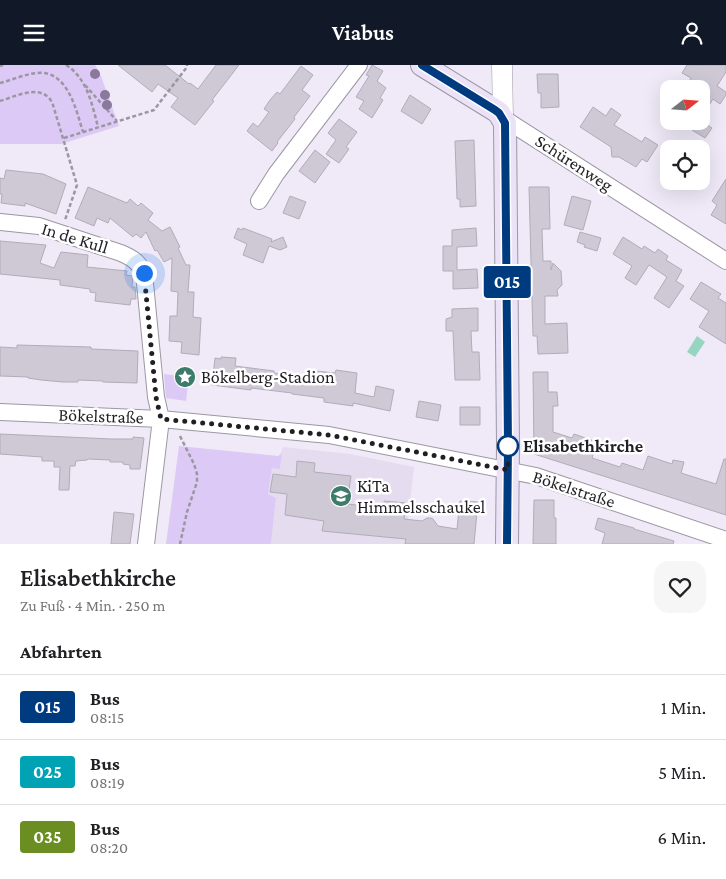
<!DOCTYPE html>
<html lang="de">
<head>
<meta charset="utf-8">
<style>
  :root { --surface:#fff; --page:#f6f6f6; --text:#202124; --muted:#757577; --line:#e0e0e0; --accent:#111827 }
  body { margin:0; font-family:"Crimson Pro",serif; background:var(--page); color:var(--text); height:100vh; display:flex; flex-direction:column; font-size:19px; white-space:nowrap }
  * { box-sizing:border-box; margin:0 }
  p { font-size:16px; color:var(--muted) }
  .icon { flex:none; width:28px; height:28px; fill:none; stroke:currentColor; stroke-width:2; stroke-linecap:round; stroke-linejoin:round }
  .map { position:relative; height:479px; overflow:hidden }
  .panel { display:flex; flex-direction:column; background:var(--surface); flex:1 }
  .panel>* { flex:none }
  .badge { padding:0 10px; border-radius:4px; font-size:18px; line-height:32px }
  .needle { width:32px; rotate:73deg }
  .buttons { position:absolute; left:660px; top:15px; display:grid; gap:10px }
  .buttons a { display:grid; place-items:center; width:50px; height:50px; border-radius:10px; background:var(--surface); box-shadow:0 5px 20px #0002; font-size:25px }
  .you { position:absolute; width:25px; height:25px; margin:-12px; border:4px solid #fff; border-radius:50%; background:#1a73e8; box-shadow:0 0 0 8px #1a73e833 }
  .map>.badge { position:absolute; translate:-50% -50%; box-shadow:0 0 0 2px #fff }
  h2 { padding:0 20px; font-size:19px; line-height:45px }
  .round { display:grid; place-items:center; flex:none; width:52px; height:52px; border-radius:15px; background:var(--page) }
  .overview { display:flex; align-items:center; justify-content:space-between; height:85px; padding:0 20px }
  h1 { font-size:24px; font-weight:600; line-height:38px }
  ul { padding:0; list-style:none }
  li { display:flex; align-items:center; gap:15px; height:65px; padding:0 20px; border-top:1px solid var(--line) }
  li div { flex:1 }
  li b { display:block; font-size:19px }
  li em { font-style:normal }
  li .badge { min-width:55px; font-weight:700; text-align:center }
  header { display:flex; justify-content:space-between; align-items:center; height:65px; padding:0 20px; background:var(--accent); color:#fff; font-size:22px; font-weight:600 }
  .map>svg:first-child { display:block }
  .built { fill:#e5dcf0 }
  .green { fill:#dcc9f5 }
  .water { fill:#97d5c1 }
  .building { fill:#cfc9d6; stroke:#b1acb9 }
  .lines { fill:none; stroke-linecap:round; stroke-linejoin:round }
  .minor-casing { stroke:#9c97a3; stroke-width:18 }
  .tertiary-casing { stroke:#9c97a3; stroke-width:21 }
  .secondary-casing { stroke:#9c97a3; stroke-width:24 }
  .path { stroke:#9b97a1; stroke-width:2.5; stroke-dasharray:4 2.5; stroke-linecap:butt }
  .minor { stroke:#fff; stroke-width:16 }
  .tertiary { stroke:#fff; stroke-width:20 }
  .secondary { stroke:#ece2f8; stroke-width:22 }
  .tree { fill:#8a789d }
  .line-casing { stroke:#fff; stroke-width:11 }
  .line { stroke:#003b80; stroke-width:8 }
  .walk { stroke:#211f24; stroke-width:5; stroke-dasharray:0 9 }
  .stop-dot { fill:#fff; stroke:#003b80; stroke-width:2.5 }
  .labels { text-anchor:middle; stroke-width:5; stroke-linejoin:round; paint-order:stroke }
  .street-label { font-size:18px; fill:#211f24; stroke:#fff }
  .poi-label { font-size:18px; fill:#211f24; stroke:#fff; text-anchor:start }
  .stop-label { font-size:18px; font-weight:bold; fill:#211f24; stroke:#fff; text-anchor:start }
</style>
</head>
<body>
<header><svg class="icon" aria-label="menu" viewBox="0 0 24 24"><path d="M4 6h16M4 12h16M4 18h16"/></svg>Viabus<svg class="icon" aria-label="person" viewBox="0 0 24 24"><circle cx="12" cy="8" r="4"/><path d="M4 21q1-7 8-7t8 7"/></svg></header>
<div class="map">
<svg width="726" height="479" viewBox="0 0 726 479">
  <rect width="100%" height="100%" fill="#f0eaf8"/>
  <!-- built -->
  <path class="built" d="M 283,382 L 350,389 L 414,402 L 405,479 L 271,479 L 276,433 L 268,429 L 272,402 L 280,404 Z"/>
  <!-- green -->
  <path class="green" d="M 0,0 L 95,0 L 101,11 L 119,61 L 61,79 L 0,79 Z
    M 164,309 L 189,312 L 186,336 L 166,333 Z
    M 179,381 L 278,391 L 281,389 L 283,382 L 280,404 L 272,403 L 268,429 L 276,433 L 271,479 L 166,479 Z"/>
  <!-- water -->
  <path class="water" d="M 697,271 L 705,277 L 695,292 L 687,287 Z"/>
  <!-- building -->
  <path class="building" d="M 118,0 L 165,0 L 189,19 L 190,18 L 198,24 L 216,0 L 239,0 L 212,35 L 214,36 L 195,60 L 171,42 L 178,33 L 158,19 L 152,27 Z
    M 372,0 L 383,6 L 377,16 L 386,23 L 380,33 L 383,35 L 372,53 L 359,44 L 364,36 L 356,32 L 369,11 L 366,10 Z
    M 687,0 L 726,0 L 726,7 L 717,21 L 726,27 L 726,30 L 720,39 L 713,34 L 701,53 L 701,24 L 684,24 L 691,13 L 682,8 Z
    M 301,1 L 313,10 L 302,25 L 310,31 L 294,52 L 295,54 L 277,77 L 278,78 L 272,86 L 247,66 L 253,58 L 258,62 L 269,47 L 264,44 L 270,35 L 277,27 L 280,29 Z
    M 537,9 L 558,9 L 559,42 L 541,43 L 541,28 L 538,28 Z
    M 410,30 L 431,44 L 422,59 L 401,46 Z
    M 593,42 L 606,51 L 611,43 L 621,50 L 614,60 L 642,77 L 645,72 L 658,80 L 647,97 L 642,94 L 636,102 L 619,92 L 612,92 L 611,82 L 580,62 Z
    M 339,54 L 357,67 L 346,82 L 349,84 L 339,98 L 326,89 L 336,75 L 328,68 Z
    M 698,56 L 701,56 L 712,63 L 705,73 L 692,65 Z
    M 474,75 L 476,141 L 460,142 L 460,134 L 457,134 L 455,76 Z
    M 315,85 L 330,97 L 315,118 L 299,106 Z
    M 6,105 L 43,109 L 66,119 L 56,149 L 25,138 L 25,141 L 1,138 L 2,129 L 0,129 L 0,113 L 4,114 Z
    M 726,114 L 726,159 L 711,150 L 717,140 L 712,136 Z
    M 88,122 L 127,138 L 130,134 L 138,141 L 141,138 L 153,148 L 148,155 L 162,166 L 170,162 L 180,182 L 178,183 L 186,200 L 190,200 L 188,227 L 194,227 L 193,252 L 201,253 L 199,290 L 181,288 L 182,277 L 169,276 L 170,251 L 177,251 L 178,227 L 171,226 L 172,193 L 164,197 L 157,185 L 155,186 L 146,167 L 141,173 L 136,169 L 133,172 L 110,153 L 108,158 L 97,153 L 94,161 L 75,153 Z
    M 529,122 L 549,122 L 550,164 L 542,164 L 543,196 L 551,196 L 551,205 L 553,198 L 561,206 L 562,220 L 557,225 L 558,231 L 545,231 L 545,259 L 567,258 L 568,288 L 538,289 L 537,271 L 533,271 Z
    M 290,131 L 306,137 L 299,154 L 283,148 Z
    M 572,131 L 591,136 L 583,165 L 564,160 Z
    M 238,163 L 242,165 L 243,163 L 272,174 L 271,177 L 283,172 L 287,182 L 280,185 L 269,181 L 263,198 L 243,190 L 247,179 L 234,173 Z
    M 476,163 L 477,181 L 457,182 L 457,205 L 477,204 L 478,223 L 453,224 L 453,206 L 443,206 L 443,181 L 452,181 L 452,165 Z
    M 580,167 L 601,173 L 597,186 L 584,182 L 585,180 L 577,177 Z
    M 623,172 L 642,184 L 644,181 L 655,188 L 658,184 L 668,191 L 666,195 L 682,205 L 676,216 L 684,221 L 669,243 L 654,233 L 667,212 L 649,200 L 636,220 L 625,213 L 632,201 L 613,189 Z
    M 0,176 L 46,180 L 40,198 L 54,203 L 61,187 L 88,190 L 87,202 L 127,206 L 126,210 L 133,211 L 132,222 L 135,222 L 136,234 L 131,234 L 130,240 L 95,236 L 96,228 L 90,227 L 90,224 L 60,220 L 60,215 L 0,209 Z
    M 701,217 L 721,229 L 718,233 L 726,238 L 726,279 L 699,262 L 709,246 L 690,234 Z
    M 478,243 L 478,266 L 471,266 L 472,287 L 479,287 L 480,315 L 455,315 L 453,266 L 446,266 L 446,254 L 452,252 L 452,244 Z
    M 17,280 L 91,282 L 91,284 L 138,286 L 137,318 L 103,317 L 103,316 L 78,315 L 78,317 L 63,317 L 41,315 L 28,313 L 28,312 L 0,311 L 0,282 L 17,283 Z
    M 221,292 L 236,293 L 235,301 L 274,306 L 274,308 L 315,313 L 316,306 L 335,308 L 336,305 L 357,308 L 355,328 L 374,332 L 376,321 L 394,325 L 390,346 L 353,338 L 353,341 L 324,337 L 324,333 L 292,329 L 292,328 L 251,323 L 251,325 L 212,320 L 215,293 L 221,294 Z
    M 533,307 L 548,307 L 548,327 L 557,327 L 558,341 L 553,341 L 553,367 L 572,373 L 574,369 L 597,377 L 592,393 L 620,402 L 622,398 L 643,405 L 648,391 L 672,399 L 673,395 L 684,397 L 681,408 L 716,419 L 724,394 L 726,394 L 726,450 L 534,389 Z
    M 419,336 L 441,340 L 438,356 L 416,352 Z
    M 460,342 L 480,342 L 480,360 L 460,360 Z
    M 0,369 L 112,374 L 133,374 L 133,372 L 144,373 L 140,404 L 130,404 L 130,400 L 123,399 L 123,397 L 110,397 L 110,395 L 88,394 L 87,395 L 76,396 L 75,401 L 70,401 L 69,425 L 59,425 L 60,402 L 54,402 L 54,396 L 42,396 L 42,392 L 0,389 Z
    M 297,396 L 315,398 L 314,407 L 351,411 L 347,439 L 384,443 L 384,436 L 406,438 L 404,454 L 422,456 L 427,453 L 431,453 L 433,454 L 438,461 L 457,464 L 460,436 L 478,437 L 474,479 L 405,479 L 406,474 L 322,466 L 324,456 L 285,450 L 287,429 L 270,427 L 273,409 L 296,412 Z
    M 534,435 L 554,435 L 554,453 L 556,453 L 556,479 L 533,479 Z
    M 114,447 L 134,449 L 130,479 L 111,479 Z
    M 598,453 L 634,463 L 634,464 L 674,476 L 673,479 L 602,479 L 605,468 L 595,464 Z"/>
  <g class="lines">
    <!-- minor casing -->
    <g class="minor-casing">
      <path id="minor" d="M 503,53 L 726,196
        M 259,136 L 276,109 L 359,0
        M 0,157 L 39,161 L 121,188 C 132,193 138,196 144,208 L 156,332 L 161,354 L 146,479
        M 0,347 L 161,354 L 329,370 L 536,411 L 726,475"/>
    </g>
    <!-- tertiary casing -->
    <g class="tertiary-casing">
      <path id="tertiary" d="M 502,0 L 503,53"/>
    </g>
    <!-- secondary casing -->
    <g class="secondary-casing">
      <path id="secondary" d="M 422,0 L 495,45 L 499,48 L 505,58 L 508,380 L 507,479"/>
    </g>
    <!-- path -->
    <path class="path" d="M 66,0 C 87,13 92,39 98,62
      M 0,1 L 3,0
      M 0,18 C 12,15 25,9 37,8 C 68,5 76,45 83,67
      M 85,20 L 117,56
      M 0,36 C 14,32 37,20 49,33 C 51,35 52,38 53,40 L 77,120 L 65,155
      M 64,73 L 154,45 L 187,2 L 187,0
      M 180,371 L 194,399 L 197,409 L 197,417 L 187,447 L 180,479"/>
    <!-- minor -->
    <use href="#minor" class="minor"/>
    <!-- tertiary -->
    <use href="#tertiary" class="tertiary"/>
    <!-- secondary -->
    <use href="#secondary" class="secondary"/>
  </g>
  <!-- trees -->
  <g class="tree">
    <circle cx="95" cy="9" r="5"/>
    <circle cx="105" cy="30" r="5"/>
    <circle cx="107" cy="40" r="5"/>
  </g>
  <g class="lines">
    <!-- line casing -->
    <g class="line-casing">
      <path id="line" d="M 422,0 L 495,45 L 499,48 L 505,58 L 508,380 L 507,479"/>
    </g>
    <!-- line -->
    <use href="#line" class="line"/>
    <!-- walk -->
    <path class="walk" d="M 144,208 L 156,332 L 161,354 L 329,370 L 508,405 L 508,380 L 508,381"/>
  </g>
  <!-- icons -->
  <defs>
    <g id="sight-disc" transform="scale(1.125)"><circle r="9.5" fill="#3d7c6a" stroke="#fff"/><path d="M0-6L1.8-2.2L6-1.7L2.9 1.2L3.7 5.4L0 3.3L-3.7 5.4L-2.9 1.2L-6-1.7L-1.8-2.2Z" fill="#fff"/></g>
    <g id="school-disc" transform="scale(1.125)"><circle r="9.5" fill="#3d7c6a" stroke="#fff"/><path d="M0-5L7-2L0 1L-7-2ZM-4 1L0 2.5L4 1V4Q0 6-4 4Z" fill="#fff"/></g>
  </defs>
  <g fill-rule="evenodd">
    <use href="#sight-disc" x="185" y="312"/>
    <use href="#school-disc" x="341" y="431"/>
  </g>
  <!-- markers -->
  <circle class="stop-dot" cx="508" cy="381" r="10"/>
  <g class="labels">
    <!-- street labels -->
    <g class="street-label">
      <text transform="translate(574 98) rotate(33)" y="6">Schürenweg</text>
      <text transform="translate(75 173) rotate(17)" y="6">In de Kull</text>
      <text transform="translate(101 351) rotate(2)" y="6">Bökelstraße</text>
      <text transform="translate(574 424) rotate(18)" y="6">Bökelstraße</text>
    </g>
    <!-- poi labels -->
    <g class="poi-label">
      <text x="201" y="318">Bökelberg-Stadion</text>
      <text x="357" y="427">KiTa<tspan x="357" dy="21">Himmelsschaukel</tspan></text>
    </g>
    <!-- stop labels -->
    <g class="stop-label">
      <text x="523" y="387">Elisabethkirche</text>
    </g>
  </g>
</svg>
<div class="buttons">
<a><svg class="needle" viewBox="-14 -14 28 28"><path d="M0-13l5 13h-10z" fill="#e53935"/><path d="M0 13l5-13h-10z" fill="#757577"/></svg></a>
<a><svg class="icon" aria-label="locate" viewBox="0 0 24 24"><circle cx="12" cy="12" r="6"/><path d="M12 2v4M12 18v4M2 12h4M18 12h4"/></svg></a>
</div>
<div class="you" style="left:144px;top:208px"></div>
<b class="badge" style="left:507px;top:217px;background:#003b80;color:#fff">015</b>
</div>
<section class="panel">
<div class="overview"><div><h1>Elisabethkirche</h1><p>Zu Fuß · 4 Min. · 250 m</p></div><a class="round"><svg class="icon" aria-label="heart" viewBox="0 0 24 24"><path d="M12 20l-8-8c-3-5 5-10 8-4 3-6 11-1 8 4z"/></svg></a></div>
<h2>Abfahrten</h2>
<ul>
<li><span class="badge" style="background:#003b80;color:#fff">015</span><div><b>Bus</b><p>08:15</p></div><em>1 Min.</em></li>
<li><span class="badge" style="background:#00a3b4;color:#fff">025</span><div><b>Bus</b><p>08:19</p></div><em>5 Min.</em></li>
<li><span class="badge" style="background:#6b8e23;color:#fff">035</span><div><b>Bus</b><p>08:20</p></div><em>6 Min.</em></li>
</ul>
</section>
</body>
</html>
